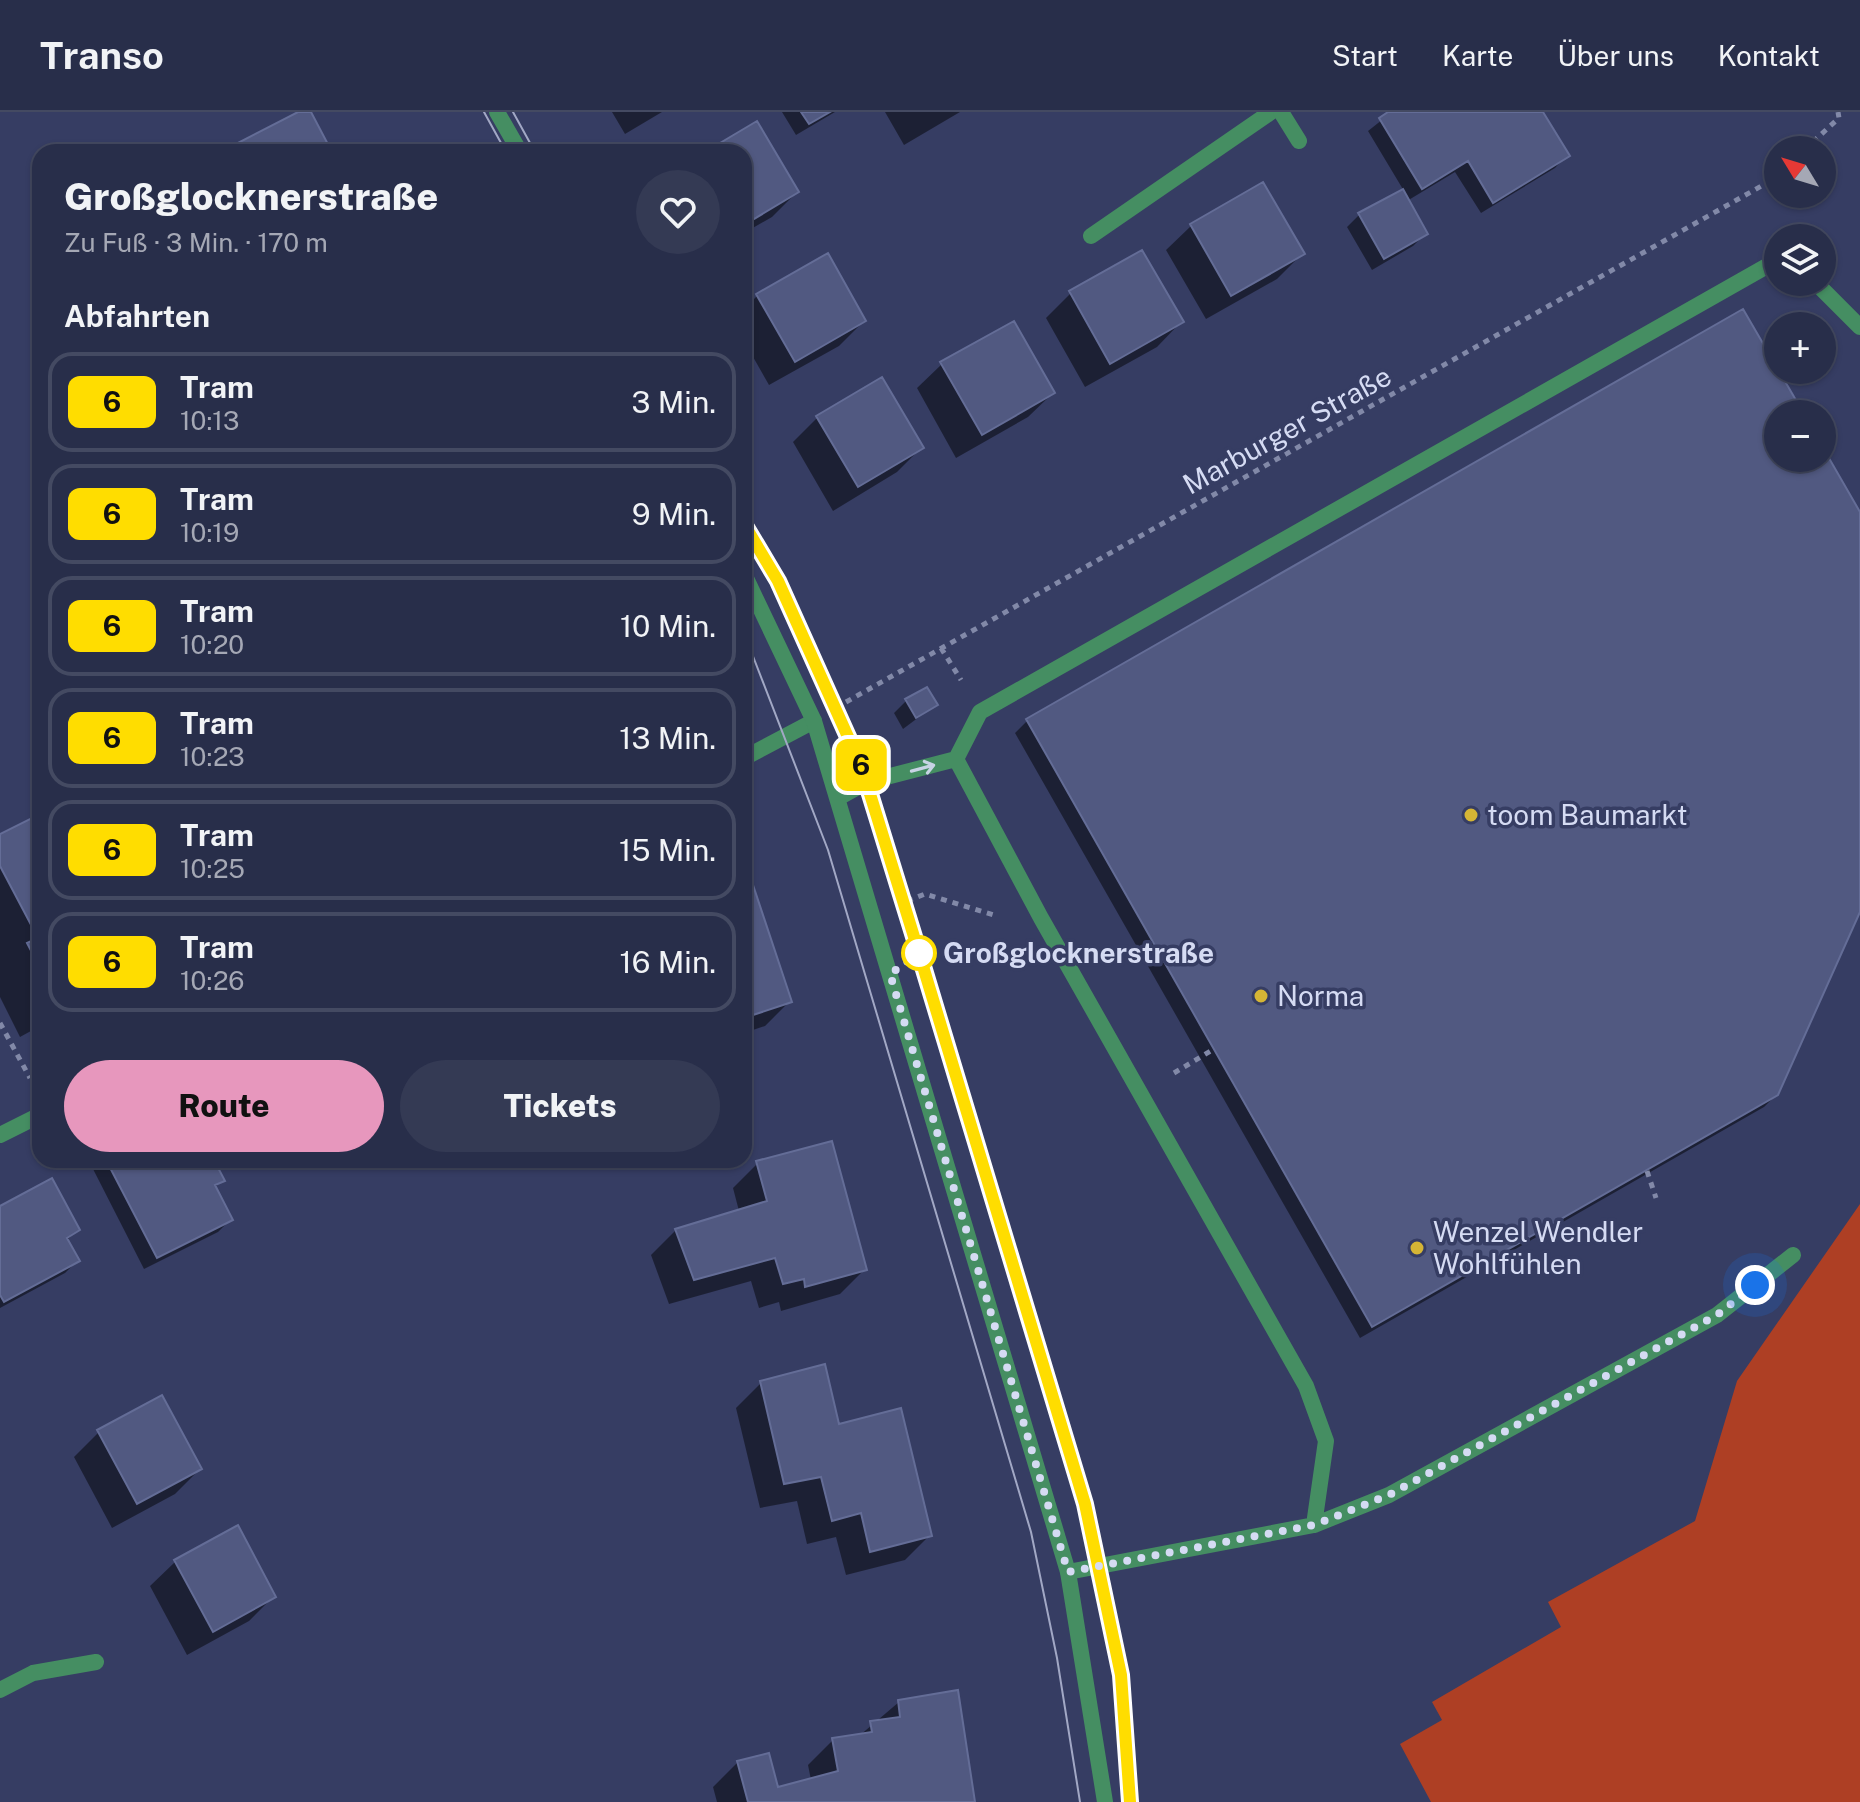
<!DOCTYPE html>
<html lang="de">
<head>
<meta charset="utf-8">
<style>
  :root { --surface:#282e4a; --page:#343a54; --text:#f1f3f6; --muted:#a5a8b5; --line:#444a62; --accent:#e797bd }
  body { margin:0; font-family:"Public Sans",sans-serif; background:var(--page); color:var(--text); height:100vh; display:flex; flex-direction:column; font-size:30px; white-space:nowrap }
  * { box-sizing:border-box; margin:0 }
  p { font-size:26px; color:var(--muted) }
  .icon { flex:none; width:44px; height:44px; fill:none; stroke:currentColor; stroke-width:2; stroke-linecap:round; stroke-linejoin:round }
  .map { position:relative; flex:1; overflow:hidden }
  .drawer { position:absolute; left:32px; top:32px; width:720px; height:1024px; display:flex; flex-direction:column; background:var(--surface); border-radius:24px; box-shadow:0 2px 6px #0004,0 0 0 2px var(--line) }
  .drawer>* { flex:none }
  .badge { padding:0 16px; border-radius:12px; font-size:28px; line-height:52px }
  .needle { width:52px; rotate:308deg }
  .controls { position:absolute; left:1764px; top:24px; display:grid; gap:16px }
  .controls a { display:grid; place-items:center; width:72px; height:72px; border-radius:50%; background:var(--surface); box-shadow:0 2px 6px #0004,0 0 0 2px var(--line); font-size:40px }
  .you { position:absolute; width:40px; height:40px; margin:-20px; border:6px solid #fff; border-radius:50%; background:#1a73e8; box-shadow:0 0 0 12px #1a73e833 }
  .map>.badge { position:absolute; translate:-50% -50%; box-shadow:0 0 0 4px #fff }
  h2 { padding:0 32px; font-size:30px; line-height:72px }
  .round { display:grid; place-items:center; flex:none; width:84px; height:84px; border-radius:42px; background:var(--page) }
  .overview { display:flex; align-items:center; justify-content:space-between; height:136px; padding:0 32px }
  h1 { font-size:38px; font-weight:800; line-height:60px }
  .button { display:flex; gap:16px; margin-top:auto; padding:16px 32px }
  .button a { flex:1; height:92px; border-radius:48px; background:var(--accent); color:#111; font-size:32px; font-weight:800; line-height:92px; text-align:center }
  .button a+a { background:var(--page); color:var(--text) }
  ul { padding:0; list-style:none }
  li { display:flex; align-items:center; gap:24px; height:100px; margin:0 16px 12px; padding:0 16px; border:4px solid var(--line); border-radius:24px }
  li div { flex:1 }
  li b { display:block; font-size:30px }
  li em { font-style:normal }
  li .badge { min-width:88px; font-weight:700; text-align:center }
  header { display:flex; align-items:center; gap:48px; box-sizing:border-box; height:112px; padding:0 40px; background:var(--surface); border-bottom:2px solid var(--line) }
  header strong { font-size:38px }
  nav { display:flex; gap:44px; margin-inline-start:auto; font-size:28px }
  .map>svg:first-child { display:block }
  .green { fill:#ae3f24 }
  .shadow { fill:#0007 }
  .building { fill:#515981; stroke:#646d97; stroke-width:2 }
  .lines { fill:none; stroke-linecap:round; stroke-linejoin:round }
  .path { stroke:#8289a8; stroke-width:5; stroke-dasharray:6 6; stroke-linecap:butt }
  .service { stroke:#458e62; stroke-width:16 }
  .minor { stroke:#458e62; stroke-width:16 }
  .tertiary { stroke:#458e62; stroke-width:16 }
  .tram { stroke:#a2a8c5; stroke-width:2 }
  .oneway { stroke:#c7d3e4 }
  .line-casing { stroke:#fff; stroke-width:18 }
  .line { stroke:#fd0; stroke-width:12 }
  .walk { stroke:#d5dbf3; stroke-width:8; stroke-dasharray:0 14.4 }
  .poi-dot { fill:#d5b535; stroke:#363d63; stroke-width:3 }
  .stop-dot { fill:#fff; stroke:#fd0; stroke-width:4 }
  .labels { text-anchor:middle; stroke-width:7; stroke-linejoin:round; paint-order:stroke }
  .street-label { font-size:28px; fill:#d5dbf3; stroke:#363d63 }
  .poi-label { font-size:28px; fill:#d5dbf3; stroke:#363d63; text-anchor:start }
  .stop-label { font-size:28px; font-weight:bold; fill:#d5dbf3; stroke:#363d63; text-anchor:start }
</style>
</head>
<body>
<header>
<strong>Transo</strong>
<nav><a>Start</a><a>Karte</a><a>Über uns</a><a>Kontakt</a></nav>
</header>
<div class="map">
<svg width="1860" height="1690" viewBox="0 0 1860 1690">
  <rect width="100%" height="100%" fill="#363d63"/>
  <!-- green -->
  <path class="green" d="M 1860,1092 L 1860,1690 L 1431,1690 L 1400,1632 L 1442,1608 L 1432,1590 L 1561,1515 L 1548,1490 L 1695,1409 L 1737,1269 Z"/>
  <!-- shadow -->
  <path class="shadow" d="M 612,0 L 662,0 L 625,22 Z
    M 782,0 L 835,0 L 796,23 Z
    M 885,0 L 960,0 L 904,33 Z
    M 1392,0 L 1541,0 L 1567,43 L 1555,56 L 1481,101 L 1455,60 L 1407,89 L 1426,121 L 1413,134 L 1372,158 L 1347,115 L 1359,103 L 1404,79 L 1368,19 Z
    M 757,12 L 797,80 L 772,105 L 744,121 L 744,40 L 709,40 Z
    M 1262,73 L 1302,142 L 1277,167 L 1206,207 L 1166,138 L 1191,114 Z
    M 1071,181 L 1181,210 L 1157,235 L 1085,275 L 1046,206 Z
    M 757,184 L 864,209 L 839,234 L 769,273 L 744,229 L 744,197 Z
    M 1743,200 L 1801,302 L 1778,302 L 1778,346 L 1822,346 L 1822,338 L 1860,404 L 1860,795 L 1777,982 L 1764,995 L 1360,1226 L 1015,621 L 1027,609 Z
    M 942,252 L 1053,281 L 1028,305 L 956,346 L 917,276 Z
    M 818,305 L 922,335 L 897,360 L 833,399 L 793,330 Z
    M 906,589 L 935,593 L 903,617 L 894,601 Z
    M 40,704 L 40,914 L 20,925 L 0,885 L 0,725 Z
    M 744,768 L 790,889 L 765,914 L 744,921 Z
    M 102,1048 L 212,1048 L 222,1068 L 214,1076 L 231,1107 L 218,1120 L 144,1157 L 93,1057 Z
    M 758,1051 L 865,1157 L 840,1182 L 781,1199 L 779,1190 L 759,1196 L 751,1169 L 669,1192 L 651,1143 L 676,1118 L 739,1099 L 733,1076 Z
    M 0,1096 L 78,1117 L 66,1129 L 77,1149 L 65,1161 L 0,1196 Z
    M 761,1271 L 837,1314 L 930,1423 L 905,1448 L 846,1463 L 836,1425 L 807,1432 L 797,1389 L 760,1396 L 736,1296 Z
    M 99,1320 L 200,1357 L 175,1382 L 112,1416 L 74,1345 Z
    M 237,1416 L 274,1484 L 249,1509 L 187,1543 L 150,1474 L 175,1450 Z
    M 899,1590 L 973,1690 L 717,1690 L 713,1675 L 738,1650 L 777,1678 L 811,1668 L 808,1653 L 833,1628 L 859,1624 Z"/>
  <!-- building -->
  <path class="building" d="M 298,0 L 311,0 L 332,40 L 237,40 L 234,33 Z
    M 801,0 L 830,0 L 809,12 Z
    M 1388,0 L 1543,0 L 1570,44 L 1493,91 L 1468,49 L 1422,77 L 1379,6 Z
    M 757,9 L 799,80 L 744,113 L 744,40 L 705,40 Z
    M 1263,70 L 1305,142 L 1231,184 L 1190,112 Z
    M 1403,77 L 1428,122 L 1384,147 L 1358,101 Z
    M 1142,138 L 1184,210 L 1110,252 L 1069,179 Z
    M 828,141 L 866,209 L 795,250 L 756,182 Z
    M 1743,197 L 1804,302 L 1778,302 L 1778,346 L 1822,346 L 1822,334 L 1860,400 L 1860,800 L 1778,983 L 1372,1215 L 1026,607 Z
    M 1014,209 L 1055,281 L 982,323 L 940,250 Z
    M 882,265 L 924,336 L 858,375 L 816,304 Z
    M 927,575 L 938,593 L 916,606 L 905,587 Z
    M 40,702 L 40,856 L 27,831 L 38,826 L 0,754 L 0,722 Z
    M 750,764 L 792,890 L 744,906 L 744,766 Z
    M 832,1029 L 867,1158 L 805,1175 L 804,1167 L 783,1172 L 775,1146 L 694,1168 L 675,1117 L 767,1089 L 756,1049 Z
    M 106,1048 L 214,1048 L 225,1069 L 215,1073 L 233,1108 L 157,1146 Z
    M 52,1066 L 80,1118 L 67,1126 L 80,1149 L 4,1190 L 0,1183 L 0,1094 Z
    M 825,1252 L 839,1312 L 901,1296 L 932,1424 L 870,1440 L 861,1401 L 832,1409 L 821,1365 L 784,1372 L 760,1269 Z
    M 162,1283 L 202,1357 L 137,1392 L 97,1318 Z
    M 238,1413 L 276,1485 L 213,1520 L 174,1448 Z
    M 958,1578 L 975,1690 L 748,1690 L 737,1649 L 769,1641 L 778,1675 L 838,1659 L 832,1626 L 872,1620 L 870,1609 L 900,1605 L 898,1588 Z"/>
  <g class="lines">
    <!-- path -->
    <path class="path" d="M 1804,38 L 1839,6 L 1838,0
      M 941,536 L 961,568
      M 846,590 L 1765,72 L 1778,60
      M 907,789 L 925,782 L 997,804
      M 0,911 L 30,966
      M 1174,961 L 1214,937
      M 1647,1059 L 1656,1086"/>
    <!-- service -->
    <path class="service" d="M 1091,124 L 1271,0
      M 1815,170 L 1860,215
      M 838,686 L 867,670 L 956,647
      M 1314,1413 L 1389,1383 L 1717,1203 L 1793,1143
      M 1068,1460 L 1314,1413 L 1326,1329 L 1306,1274 L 1041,806 L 956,647 L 980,600 L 1767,154 L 1778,158"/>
    <!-- minor -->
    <path class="minor" d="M 1281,0 L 1299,29
      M 744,646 L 814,609
      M 0,1023 L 40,1003
      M 0,1578 L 33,1561 L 96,1550"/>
    <!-- tertiary -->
    <path class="tertiary" d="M 497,0 L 520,40
      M 744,462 L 814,609 L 1068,1460 L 1105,1690"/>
    <!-- tram -->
    <path class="tram" d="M 484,0 L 506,40
      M 513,0 L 535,40
      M 744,412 L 778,469 L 862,656 L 919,841 L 1085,1392 L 1121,1563 L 1130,1690
      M 744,521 L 828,738 L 1031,1420 L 1057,1546 L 1080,1690"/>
  </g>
  <!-- one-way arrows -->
  <defs><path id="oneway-shaft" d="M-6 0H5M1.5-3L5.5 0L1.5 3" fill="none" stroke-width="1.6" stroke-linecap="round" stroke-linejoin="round" transform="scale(2)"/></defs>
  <use class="oneway" href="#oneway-shaft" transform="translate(923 656) rotate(-15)"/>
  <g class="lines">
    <!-- line casing -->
    <g class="line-casing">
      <path id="line" d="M 744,412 L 778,469 L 862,656 L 919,841 L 1085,1392 L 1121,1563 L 1130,1690"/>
    </g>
    <!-- line -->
    <use href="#line" class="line"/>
    <!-- walk -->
    <path class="walk" d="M 919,841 L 890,862 L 1068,1460 L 1314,1413 L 1389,1383 L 1717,1203 L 1755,1173"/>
  </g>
  <!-- markers -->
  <g class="poi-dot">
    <circle cx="1471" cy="703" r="8"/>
    <circle cx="1261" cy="884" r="8"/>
    <circle cx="1417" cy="1136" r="8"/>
  </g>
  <circle class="stop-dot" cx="919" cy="841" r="16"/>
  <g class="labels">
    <!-- street labels -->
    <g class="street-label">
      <text transform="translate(1287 318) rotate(-29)" y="10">Marburger Straße</text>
    </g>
    <!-- poi labels -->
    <g class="poi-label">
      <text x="1487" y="713">toom Baumarkt</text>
      <text x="1277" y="894">Norma</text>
      <text x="1433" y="1130">Wenzel Wendler<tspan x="1433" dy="32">Wohlfühlen</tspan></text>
    </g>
    <!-- stop labels -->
    <g class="stop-label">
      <text x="943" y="851">Großglocknerstraße</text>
    </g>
  </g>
</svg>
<div class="controls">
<a><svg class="needle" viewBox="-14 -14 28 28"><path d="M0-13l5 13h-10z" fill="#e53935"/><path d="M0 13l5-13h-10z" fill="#a5a8b5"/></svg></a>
<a><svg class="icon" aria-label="layers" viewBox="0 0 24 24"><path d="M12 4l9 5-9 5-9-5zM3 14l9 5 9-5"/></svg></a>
<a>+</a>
<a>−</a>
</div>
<div class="you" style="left:1755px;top:1173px"></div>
<b class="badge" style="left:861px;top:653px;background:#fd0;color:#111">6</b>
<section class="drawer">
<div class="overview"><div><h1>Großglocknerstraße</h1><p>Zu Fuß · 3 Min. · 170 m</p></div><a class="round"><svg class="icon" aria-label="heart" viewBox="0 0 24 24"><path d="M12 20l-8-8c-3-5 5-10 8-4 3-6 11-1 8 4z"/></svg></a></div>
<h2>Abfahrten</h2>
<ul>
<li><span class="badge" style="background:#fd0;color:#111">6</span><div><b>Tram</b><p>10:13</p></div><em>3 Min.</em></li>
<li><span class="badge" style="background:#fd0;color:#111">6</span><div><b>Tram</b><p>10:19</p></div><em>9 Min.</em></li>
<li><span class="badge" style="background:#fd0;color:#111">6</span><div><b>Tram</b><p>10:20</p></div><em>10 Min.</em></li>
<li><span class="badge" style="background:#fd0;color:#111">6</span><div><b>Tram</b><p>10:23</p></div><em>13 Min.</em></li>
<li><span class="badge" style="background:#fd0;color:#111">6</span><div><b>Tram</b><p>10:25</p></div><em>15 Min.</em></li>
<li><span class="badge" style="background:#fd0;color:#111">6</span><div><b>Tram</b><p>10:26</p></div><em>16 Min.</em></li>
</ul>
<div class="button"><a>Route</a><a>Tickets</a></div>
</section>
</div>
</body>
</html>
